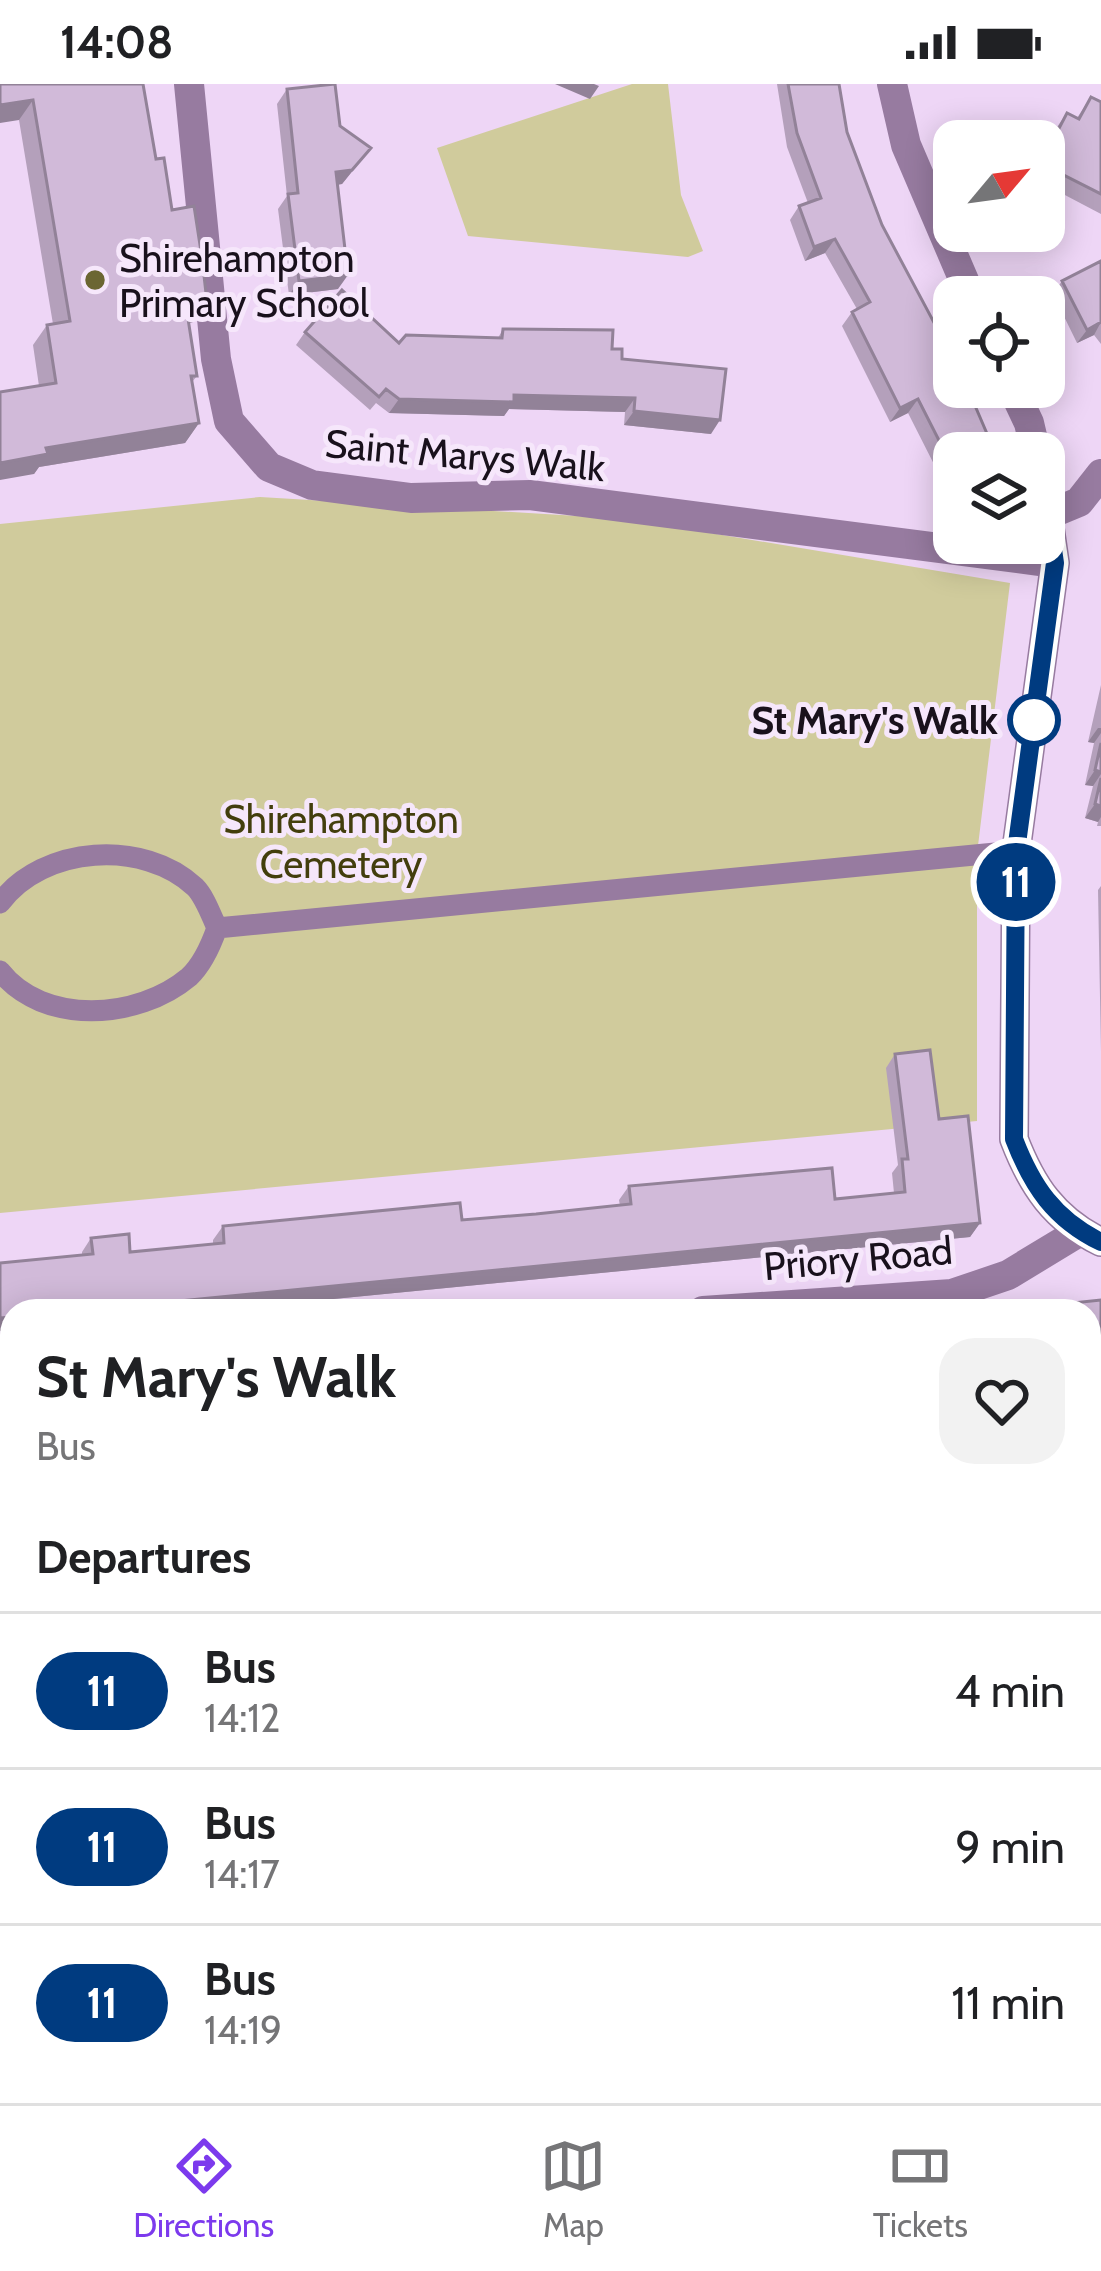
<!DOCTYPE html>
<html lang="en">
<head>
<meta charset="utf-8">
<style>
  :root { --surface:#fff; --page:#f2f2f2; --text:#202124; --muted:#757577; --line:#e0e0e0; --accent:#7c3aed }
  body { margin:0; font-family:Cabin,sans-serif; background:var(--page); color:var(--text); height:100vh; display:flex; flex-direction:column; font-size:45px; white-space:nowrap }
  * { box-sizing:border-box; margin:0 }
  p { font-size:39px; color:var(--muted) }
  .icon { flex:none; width:66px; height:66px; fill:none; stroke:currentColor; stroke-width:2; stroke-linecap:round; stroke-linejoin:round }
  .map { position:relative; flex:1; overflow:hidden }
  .drawer { position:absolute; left:0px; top:1215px; width:1101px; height:804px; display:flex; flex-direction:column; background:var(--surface); border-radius:36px 36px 0 0; box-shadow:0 6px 30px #0003 }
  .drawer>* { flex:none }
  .badge { padding:0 24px; border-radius:39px; font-size:42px; line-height:78px }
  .needle { width:78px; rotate:61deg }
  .controls { position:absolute; left:933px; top:36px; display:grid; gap:24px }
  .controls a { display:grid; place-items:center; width:132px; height:132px; border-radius:24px; background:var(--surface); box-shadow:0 6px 30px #0003; font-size:60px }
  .map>.badge { position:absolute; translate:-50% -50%; box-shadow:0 0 0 6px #fff }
  h2 { padding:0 36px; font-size:45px; line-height:108px }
  .round { display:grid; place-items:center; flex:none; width:126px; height:126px; border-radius:36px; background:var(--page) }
  .head { display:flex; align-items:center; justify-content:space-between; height:204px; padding:0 36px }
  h1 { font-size:57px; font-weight:800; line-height:90px }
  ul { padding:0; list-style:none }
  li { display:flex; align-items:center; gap:36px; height:156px; padding:0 36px; border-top:3px solid var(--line) }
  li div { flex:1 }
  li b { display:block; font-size:45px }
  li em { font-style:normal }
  li .badge { min-width:132px; font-weight:700; text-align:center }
  .status { display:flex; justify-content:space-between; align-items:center; height:84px; padding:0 60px; background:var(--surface); direction:ltr }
  .status svg { height:33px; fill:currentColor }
  .dock { display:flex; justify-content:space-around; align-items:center; height:168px; border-top:3px solid var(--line); background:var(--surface); font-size:33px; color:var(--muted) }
  .dock a { display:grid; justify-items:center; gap:6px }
  .dock .current { color:var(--accent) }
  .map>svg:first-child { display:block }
  .green { fill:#d0cb9c }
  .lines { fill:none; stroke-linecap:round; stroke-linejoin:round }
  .lane { stroke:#977ba0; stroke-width:21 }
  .street { stroke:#977ba0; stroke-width:30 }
  .wall { fill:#b4a0bb }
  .shaded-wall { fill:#928298 }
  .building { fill:#d1bad9; stroke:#928298; stroke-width:3 }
  .line-casing { stroke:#fff; stroke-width:27 }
  .line { stroke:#003b80; stroke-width:18 }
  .poi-dot { fill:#6b6632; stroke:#f6e7fb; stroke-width:4.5 }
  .stop-dot { fill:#fff; stroke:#003b80; stroke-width:6 }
  .labels { text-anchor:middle; stroke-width:10; stroke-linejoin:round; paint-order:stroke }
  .poi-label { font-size:39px; fill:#19111c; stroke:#f6e7fb; text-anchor:start }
  .street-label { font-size:39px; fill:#19111c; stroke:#f6e7fb }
  .stop-label { font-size:39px; font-weight:bold; fill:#19111c; stroke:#f6e7fb; text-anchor:end }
  .park-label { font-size:39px; fill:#433e0d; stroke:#f6e7fb }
</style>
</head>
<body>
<div class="status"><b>14:08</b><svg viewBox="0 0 49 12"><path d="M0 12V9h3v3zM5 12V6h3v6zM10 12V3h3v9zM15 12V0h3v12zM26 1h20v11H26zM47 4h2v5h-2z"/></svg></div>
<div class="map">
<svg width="1101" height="2019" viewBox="0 0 1101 2019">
  <rect width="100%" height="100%" fill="#eed6f6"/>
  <!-- green -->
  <path class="green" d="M 632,0 L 668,0 L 681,111 L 703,167 L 688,173 L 468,152 L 437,64 Z
    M 260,413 L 627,435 L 1010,499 L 977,770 L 977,1037 L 0,1129 L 0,440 Z"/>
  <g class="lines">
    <!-- lane -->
    <path class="lane" d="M 0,819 C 43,761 144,755 195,803 C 205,813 211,831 217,844 C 211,861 203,880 189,893 C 138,936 43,942 0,887
      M 217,844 L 1016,767
      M 1089,1694 L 1101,1694"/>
    <!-- street -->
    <path class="street" d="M 189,0 L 216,275 L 229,337 L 269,383 L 312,401 L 411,414 L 530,411 L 1055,479
      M 892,0 L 906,61 L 971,213
      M 1012,303 L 1029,339 L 1036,369
      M 1044,404 L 1055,479 L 1016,767 L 1014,1055 C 1032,1102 1054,1135 1101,1158
      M 1050,430 L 1079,418 L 1101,390
      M 703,1227 L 952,1210 L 1008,1191 L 1079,1148
      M 0,1292 L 12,1291
      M 1089,1526 L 1101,1527
      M 0,1619 L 12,1619
      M 0,1947 L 12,1947
      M 657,2019 L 658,2007"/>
  </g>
  <!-- wall -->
  <path class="wall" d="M 0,0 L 156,75 L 172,126 L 207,218 L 193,238 L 188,239 L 197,292 L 192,298 L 199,339 L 185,359 L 39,383 L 34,390 L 39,302 L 33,261 L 47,241 L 53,240 L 19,36 Z
    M 777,0 L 839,0 L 847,48 L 954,369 L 954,395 L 944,400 L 908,329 L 890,338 L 842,242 L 852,228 L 857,225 L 825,169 L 805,177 L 790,136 L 799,122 L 808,119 L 787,63 Z
    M 287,5 L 371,64 L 342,100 L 337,101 L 338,205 L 289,211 L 278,125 L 287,112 L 277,20 Z
    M 1091,13 L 1101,18 L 1101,130 L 1044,100 L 1044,68 L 1057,43 L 1067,29 L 1077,34 Z
    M 1101,177 L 1101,260 L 1094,251 L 1077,259 L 1053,210 L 1062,197 Z
    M 503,245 L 612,265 L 622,275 L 711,350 L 624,341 L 625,328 L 509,325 L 504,332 L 389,329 L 376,319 L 370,326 L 296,261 L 305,248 L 399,259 L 498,254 Z
    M 1101,601 L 1101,742 L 1097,742 L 1098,738 L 1085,734 L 1093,702 L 1085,701 L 1094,659 L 1088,658 Z
    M 1101,802 L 1101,967 L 1098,806 Z
    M 895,970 L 939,1035 L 980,1139 L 970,1153 L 211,1227 L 12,1227 L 82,1171 L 82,1168 L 91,1154 L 130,1168 L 213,1160 L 213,1156 L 223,1142 L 462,1136 L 620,1122 L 619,1116 L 629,1102 L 835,1115 L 894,1109 L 892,1089 L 898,1081 L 886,984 Z
    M 727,2007 L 805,2007 L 797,2019 L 726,2019 Z
    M 1006,2007 L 1089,2007 L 1101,2019 L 1006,2019 Z"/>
  <!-- shaded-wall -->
  <path class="shaded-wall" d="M 555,0 L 594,0 L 599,2 L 590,15 Z
    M 33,16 L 19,36 L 0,39 L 0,21 Z
    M 371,64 L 342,100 L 326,102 L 336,88 Z
    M 835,155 L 825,169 L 805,177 L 814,163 Z
    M 348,191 L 338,205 L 289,211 L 299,197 Z
    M 207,218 L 193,238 L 172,242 L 186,222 Z
    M 1101,238 L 1094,251 L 1077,259 L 1087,246 Z
    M 514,311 L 635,314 L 625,328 L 509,325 L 504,332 L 389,329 L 399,315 Z
    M 918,315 L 908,329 L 890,338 L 900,324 Z
    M 634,327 L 720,336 L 711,350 L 624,341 Z
    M 199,339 L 185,359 L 39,383 L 34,390 L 0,396 L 0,379 L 46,364 Z
    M 954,386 L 954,395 L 944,400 Z
    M 1098,644 L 1101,644 L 1101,649 L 1094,659 L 1088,658 Z
    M 1095,686 L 1101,688 L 1101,690 L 1093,702 L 1085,701 Z
    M 1095,720 L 1101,722 L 1101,733 L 1098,738 L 1085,734 Z
    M 980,1139 L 970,1153 L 211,1227 L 77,1227 Z
    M 12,1233 L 12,1246 L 0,1247 L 0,1234 Z
    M 12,1379 L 12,1392 L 0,1394 L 0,1380 Z
    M 1089,1417 L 1101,1418 L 1101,1431 L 1089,1431 Z
    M 0,1559 L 12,1559 L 12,1572 L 0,1573 Z
    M 1089,1627 L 1101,1627 L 1101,1658 L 1089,1658 Z
    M 0,1701 L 12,1701 L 12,1714 L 0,1714 Z
    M 12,1864 L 12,1876 L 10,1876 L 4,1883 L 0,1884 L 0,1870 Z
    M 792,2007 L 805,2007 L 797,2019 L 784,2019 Z"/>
  <!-- building -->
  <path class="building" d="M 0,0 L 143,0 L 156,75 L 164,74 L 172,126 L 194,122 L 202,174 L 207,218 L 186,222 L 197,292 L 191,292 L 199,339 L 46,364 L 48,370 L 0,379 L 0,308 L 56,299 L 47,241 L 70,237 L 33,16 L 0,21 Z
    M 335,0 L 340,42 L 371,64 L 352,86 L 336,88 L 348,191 L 299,197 L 288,110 L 298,109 L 287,5 Z
    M 788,0 L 839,0 L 847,48 L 882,141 L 954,276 L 954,303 L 967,303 L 994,366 L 988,369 L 954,369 L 954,386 L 918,315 L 900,324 L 852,228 L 870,218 L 835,155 L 814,163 L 799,122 L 821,114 L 797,49 Z
    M 1091,13 L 1101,18 L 1101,110 L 1044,81 L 1044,73 L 1067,29 L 1079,35 Z
    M 1101,177 L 1101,238 L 1087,246 L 1062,197 Z
    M 342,206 L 399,259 L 406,251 L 502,254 L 503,245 L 613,246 L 612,265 L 622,265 L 622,275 L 726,285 L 720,336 L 634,327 L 635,314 L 514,311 L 514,318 L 399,315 L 386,305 L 379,313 L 305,248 Z
    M 1101,659 L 1101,688 L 1095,686 Z
    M 1101,694 L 1101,722 L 1095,720 Z
    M 930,966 L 939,1035 L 968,1032 L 980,1139 L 77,1227 L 12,1227 L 12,1233 L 0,1234 L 0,1179 L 93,1170 L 91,1154 L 129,1150 L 130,1168 L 224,1159 L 223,1142 L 460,1119 L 462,1136 L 536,1130 L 631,1120 L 629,1102 L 832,1084 L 835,1115 L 905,1108 L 902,1075 L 908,1075 L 895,970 Z
    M 1101,1216 L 1101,1418 L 1089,1417 L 1089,1227 L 1054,1227 L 1053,1221 Z
    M 12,1309 L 12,1379 L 0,1380 L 0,1310 Z
    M 12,1483 L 12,1559 L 0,1559 L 0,1484 Z
    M 1089,1544 L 1101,1544 L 1101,1627 L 1089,1627 Z
    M 12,1636 L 12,1701 L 0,1701 L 0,1637 Z
    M 1089,1757 L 1101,1757 L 1101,2019 L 1023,2019 L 1023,2007 L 1089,2007 Z
    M 7,1784 L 8,1808 L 12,1808 L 12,1869 L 0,1870 L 0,1785 Z
    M 0,1991 L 12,1991 L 12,2007 L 455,2007 L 618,2019 L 0,2019 Z
    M 735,2007 L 794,2007 L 793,2019 L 734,2019 Z"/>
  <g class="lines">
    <!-- line casing -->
    <g class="line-casing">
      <path id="line" d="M 1044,404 L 1055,479 L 1016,767 L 1014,1055 C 1032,1102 1054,1135 1101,1158"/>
    </g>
    <!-- line -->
    <use href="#line" class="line"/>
  </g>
  <!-- markers -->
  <circle class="poi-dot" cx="95" cy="196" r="12"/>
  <circle class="stop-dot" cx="1034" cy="636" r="24"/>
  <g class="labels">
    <!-- poi labels -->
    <g class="poi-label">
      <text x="119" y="188">Shirehampton<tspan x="119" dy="45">Primary School</tspan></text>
    </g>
    <!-- street labels -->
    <g class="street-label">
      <text transform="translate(465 371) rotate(5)" y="14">Saint Marys Walk</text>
      <text transform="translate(858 1174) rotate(-5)" y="14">Priory Road</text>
    </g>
    <!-- stop labels -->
    <g class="stop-label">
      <text x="998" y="650">St Mary's Walk</text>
    </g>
    <!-- park labels -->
    <g class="park-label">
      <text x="341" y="749">Shirehampton<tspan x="341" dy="45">Cemetery</tspan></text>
    </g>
  </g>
</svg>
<div class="controls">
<a><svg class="needle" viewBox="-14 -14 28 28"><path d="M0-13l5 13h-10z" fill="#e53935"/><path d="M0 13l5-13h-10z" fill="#757577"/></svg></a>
<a><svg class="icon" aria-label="locate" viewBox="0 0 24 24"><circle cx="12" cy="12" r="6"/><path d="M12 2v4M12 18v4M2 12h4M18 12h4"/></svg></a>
<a><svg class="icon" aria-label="layers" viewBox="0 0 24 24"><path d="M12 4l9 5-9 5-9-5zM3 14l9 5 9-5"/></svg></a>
</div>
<b class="badge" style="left:1016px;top:798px;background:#003b80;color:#fff">11</b>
<section class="drawer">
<div class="head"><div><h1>St Mary's Walk</h1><p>Bus</p></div><a class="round"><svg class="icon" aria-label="heart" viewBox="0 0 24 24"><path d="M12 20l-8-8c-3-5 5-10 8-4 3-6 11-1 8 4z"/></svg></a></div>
<h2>Departures</h2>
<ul>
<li><span class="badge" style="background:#003b80;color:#fff">11</span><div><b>Bus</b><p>14:12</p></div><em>4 min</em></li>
<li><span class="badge" style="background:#003b80;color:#fff">11</span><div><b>Bus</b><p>14:17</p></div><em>9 min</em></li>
<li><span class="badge" style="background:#003b80;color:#fff">11</span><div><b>Bus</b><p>14:19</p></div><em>11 min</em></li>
</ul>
</section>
</div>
<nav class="dock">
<a class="current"><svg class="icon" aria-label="directions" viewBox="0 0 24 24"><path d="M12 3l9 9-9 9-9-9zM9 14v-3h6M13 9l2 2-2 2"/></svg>Directions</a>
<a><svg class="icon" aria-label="map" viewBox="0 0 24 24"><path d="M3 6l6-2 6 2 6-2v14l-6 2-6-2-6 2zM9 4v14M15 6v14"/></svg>Map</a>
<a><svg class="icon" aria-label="tickets" viewBox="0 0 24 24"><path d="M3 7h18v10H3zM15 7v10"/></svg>Tickets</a>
</nav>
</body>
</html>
